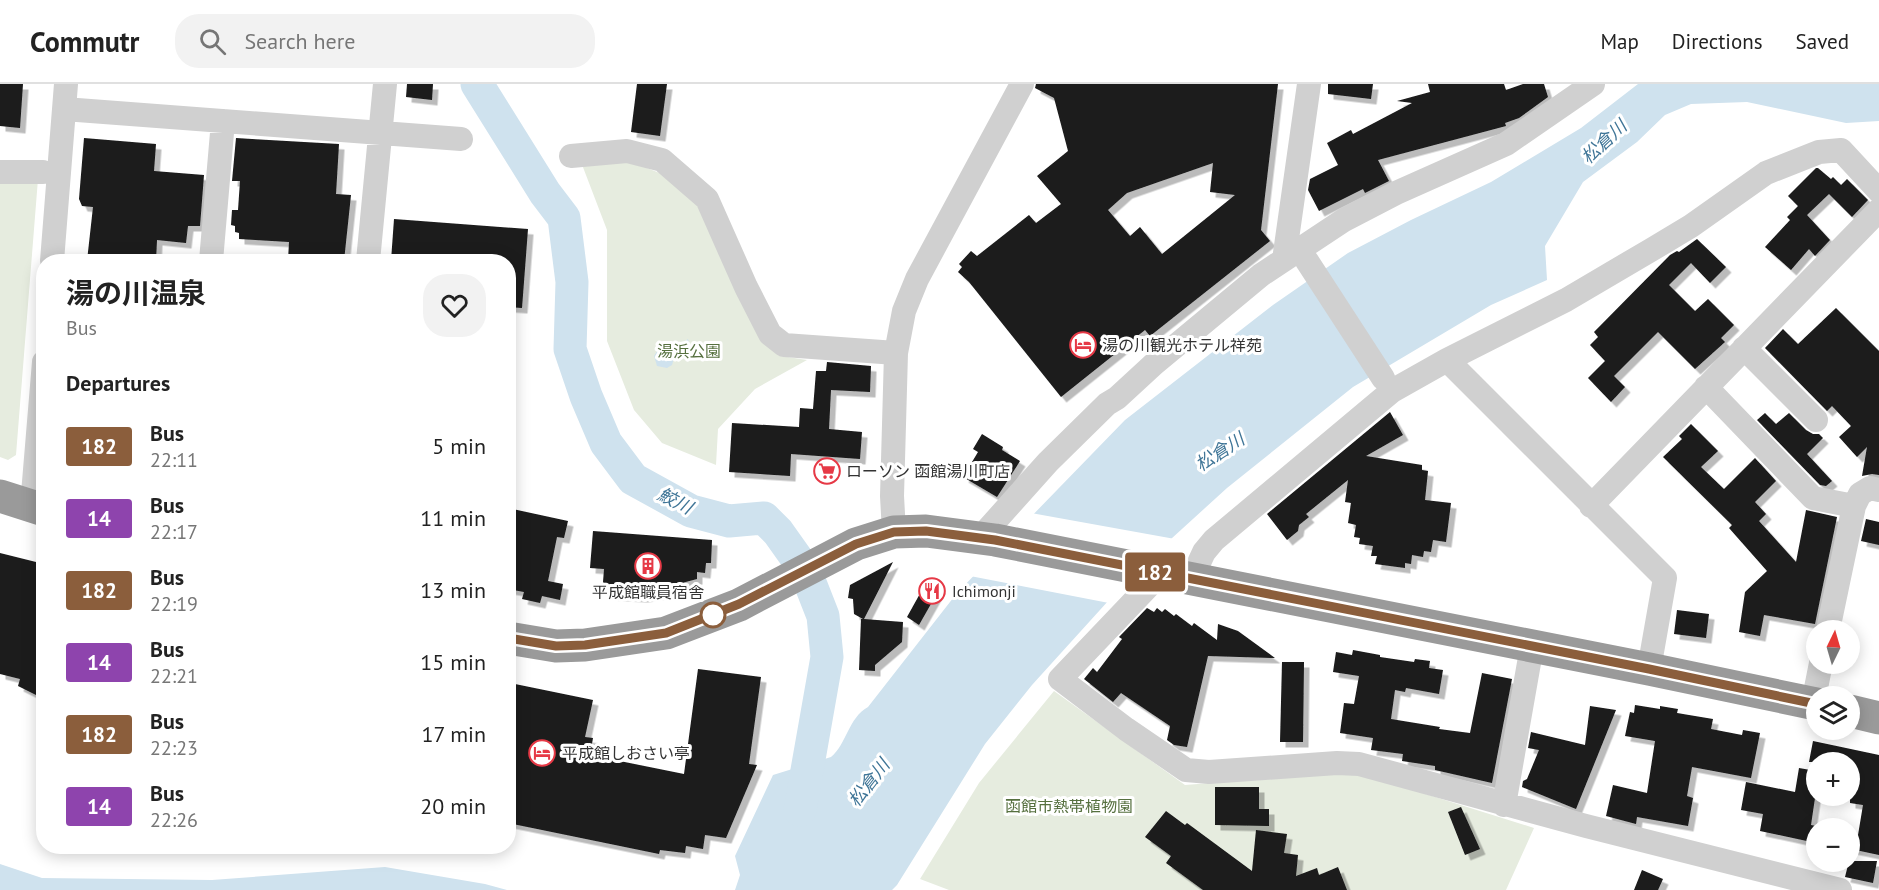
<!DOCTYPE html>
<html lang="en">
<head>
<meta charset="utf-8">
<style>
  :root { --surface:#fff; --page:#f2f2f2; --text:#222; --muted:#767676; --line:#e0e0e0 }
  body { margin:0; font-family:"PT Sans","Noto Sans JP",sans-serif; background:var(--page); color:var(--text); height:100vh; display:flex; flex-direction:column; font-size:22px; white-space:nowrap }
  * { box-sizing:border-box; margin:0 }
  p { font-size:20px; color:var(--muted) }
  .icon { flex:none; width:33px; height:33px; fill:none; stroke:currentColor; stroke-width:2; stroke-linecap:round; stroke-linejoin:round }
  .map { position:relative; flex:1; overflow:hidden }
  .drawer { position:absolute; left:36px; top:170px; width:480px; height:600px; display:flex; flex-direction:column; background:var(--surface); border-radius:24px; box-shadow:0 3px 15px #0003 }
  .drawer>* { flex:none }
  .badge { padding:0 12px; border-radius:4px; font-size:21px; line-height:39px }
  .needle { width:39px; rotate:5deg }
  .tools { position:absolute; left:1806px; top:536px; display:grid; gap:12px }
  .tools a { display:grid; place-items:center; width:54px; height:54px; border-radius:50%; background:var(--surface); box-shadow:0 3px 15px #0003; font-size:30px }
  .map>.badge { position:absolute; translate:-50% -50%; box-shadow:0 0 0 3px #fff }
  h2 { padding:0 30px; font-size:22px; line-height:54px }
  .round { display:grid; place-items:center; flex:none; width:63px; height:63px; border-radius:24px; background:var(--page) }
  .overview { display:flex; align-items:center; justify-content:space-between; height:102px; padding:0 30px }
  h1 { font-size:28px; font-weight:700; line-height:45px }
  ul { padding:0; list-style:none }
  li { display:flex; align-items:center; gap:18px; height:72px; padding:0 30px }
  li div { flex:1 }
  li b { display:block; font-size:22px }
  li em { font-style:normal }
  li .badge { min-width:66px; font-weight:700; text-align:center }
  header { display:flex; align-items:center; gap:36px; box-sizing:border-box; height:84px; padding:0 30px; background:var(--surface); border-bottom:2px solid var(--line) }
  header strong { font-size:28px }
  nav { display:flex; gap:33px; margin-inline-start:auto; font-size:21px }
  .search { width:420px; height:54px; background:var(--page); display:flex; align-items:center; gap:15px; box-sizing:border-box; padding:0 21px; border-radius:24px; color:var(--muted); font-size:22px }
  .map>svg:first-child { display:block }
  .green { fill:#e6ecdf }
  .water { fill:#cfe2ee }
  .pier { fill:#fff }
  .lines { fill:none; stroke-linecap:round; stroke-linejoin:round }
  .river { stroke:#cfe2ee; stroke-width:33 }
  .building { fill:#1a1a1a; fill-rule:evenodd; filter:url(#shadow) }
  .minor { stroke:#d0d0d0; stroke-width:24 }
  .highway { stroke:#9a9a9a; stroke-width:33 }
  .line-casing { stroke:#fff; stroke-width:14 }
  .line { stroke:#8b5e3c; stroke-width:9 }
  .stop-dot { fill:#fff; stroke:#8b5e3c; stroke-width:3 }
  .labels { text-anchor:middle; stroke-width:6; stroke-linejoin:round; paint-order:stroke }
  .poi-label { font-size:16px; fill:#333; stroke:#fff; text-anchor:start }
  .park-label { font-size:16px; fill:#56703f; stroke:#fff }
  .water-label { font-size:18px; font-style:italic; fill:#3f7597; stroke:#fff }
</style>
</head>
<body>
<header>
<strong>Commutr</strong>
<div class="search"><svg class="icon" aria-label="search" viewBox="0 0 24 24"><circle cx="10" cy="10" r="6"/><path d="M15 15l6 6"/></svg>Search here</div>
<nav><a>Map</a><a>Directions</a><a>Saved</a></nav>
</header>
<div class="map">
<svg width="1879" height="806" viewBox="0 0 1879 806">
  <defs>
    <filter id="shadow"><feDropShadow dx="5.5" dy="5.5" stdDeviation="0" flood-color="#0004"/></filter>
  </defs>
  <rect width="100%" height="100%" fill="#fff"/>
  <!-- green -->
  <path class="green" d="M 581,78 L 632,78 L 672,94 L 703,125 L 781,272 L 807,276 L 755,305 L 718,345 L 716,381 L 662,359 L 634,326 L 607,257 L 607,146 Z
    M 38,95 L 16,371 L 8,376 L 0,373 L 0,96 Z
    M 1054,607 L 1185,701 L 1337,689 L 1362,690 L 1534,744 L 1506,806 L 949,806 L 920,795 L 979,699 Z"/>
  <!-- water -->
  <path class="water" d="M 1638,0 L 1879,0 L 1879,37 L 1846,39 L 1747,18 L 1691,20 L 1665,31 L 1637,58 L 1583,98 L 1545,162 L 1547,196 L 1491,221 L 1353,303 L 1227,404 L 1171,455 L 1109,516 L 1032,601 L 985,660 L 897,801 L 892,806 L 735,806 L 740,791 L 735,772 L 773,691 L 831,673 C 847,660 848,634 868,623 L 957,509 L 1125,336 L 1273,221 L 1348,169 L 1411,136 L 1491,98 L 1581,44 Z
    M 688,255 L 689,259 L 685,265 L 675,271 L 672,281 L 667,284 L 657,282 L 654,272 L 659,264 L 678,262 Z
    M 0,780 L 42,794 L 212,796 L 385,783 L 485,800 L 507,806 L 0,806 Z"/>
  <!-- pier -->
  <path class="pier" d="M 1031,429 L 1175,455 L 1109,519 L 970,492 Z"/>
  <g class="lines">
    <!-- river -->
    <path class="river" d="M 477,0 L 545,109 L 564,134 L 572,198 L 570,265 L 586,312 L 606,359 L 633,395 L 691,427 L 729,437 L 764,434 L 778,448 L 805,486 L 823,532 L 827,573 L 800,726"/>
  </g>
  <!-- building -->
  <path class="building" d="M 0,0 L 23,0 L 20,44 L 0,42 Z
    M 407,0 L 433,0 L 432,16 L 406,13 Z
    M 637,0 L 667,0 L 660,52 L 631,48 Z
    M 1036,0 L 1278,0 L 1261,146 L 1270,157 L 1150,252 L 1145,246 L 1061,313 L 969,198 L 958,188 L 962,183 L 959,180 L 971,167 L 977,172 L 1029,131 L 1036,139 L 1061,120 L 1037,92 L 1068,67 L 1054,14 L 1035,4 ZM 1213,79 L 1210,108 L 1235,111 L 1162,170 L 1140,143 L 1130,152 L 1108,126 L 1127,109 Z
    M 1328,0 L 1373,0 L 1371,15 L 1328,10 Z
    M 1428,0 L 1504,0 L 1506,6 L 1523,0 L 1544,0 L 1548,13 L 1519,34 L 1505,39 L 1506,42 L 1378,76 L 1389,97 L 1365,109 L 1363,105 L 1319,127 L 1308,106 L 1310,95 L 1338,81 L 1327,59 L 1351,46 L 1353,50 L 1412,19 L 1397,17 L 1430,8 Z
    M 84,54 L 156,60 L 154,87 L 204,91 L 200,142 L 188,142 L 186,159 L 157,156 L 156,177 L 87,177 L 93,123 L 82,122 L 79,115 Z
    M 236,54 L 339,60 L 336,110 L 351,111 L 344,177 L 288,177 L 289,158 L 239,155 L 239,149 L 235,148 L 235,142 L 231,141 L 232,126 L 238,126 L 240,97 L 232,97 Z
    M 1816,84 L 1818,84 L 1831,95 L 1833,93 L 1841,101 L 1847,95 L 1868,116 L 1852,133 L 1829,110 L 1807,131 L 1830,156 L 1815,172 L 1809,165 L 1791,186 L 1765,163 L 1790,136 L 1787,133 L 1798,122 L 1788,112 Z
    M 394,135 L 528,145 L 522,224 L 508,223 L 508,177 L 391,177 Z
    M 1697,155 L 1726,183 L 1710,199 L 1691,179 L 1669,201 L 1695,227 L 1708,215 L 1734,241 L 1721,254 L 1725,258 L 1695,285 L 1658,248 L 1614,292 L 1625,303 L 1611,318 L 1588,294 L 1605,277 L 1590,261 L 1598,253 L 1594,248 L 1670,171 L 1677,167 L 1679,168 Z
    M 1836,224 L 1879,267 L 1879,391 L 1872,390 L 1862,392 L 1867,363 L 1857,373 L 1839,353 L 1851,342 L 1832,322 L 1827,327 L 1765,264 L 1783,245 L 1798,260 Z
    M 827,278 L 871,282 L 870,308 L 831,306 L 829,345 L 862,348 L 860,375 L 791,370 L 790,392 L 729,388 L 732,339 L 799,343 L 800,324 L 813,325 L 816,287 L 826,287 Z
    M 1390,328 L 1403,351 L 1366,372 L 1422,381 L 1422,386 L 1428,387 L 1425,416 L 1451,419 L 1446,458 L 1433,456 L 1431,468 L 1424,467 L 1423,473 L 1412,471 L 1411,480 L 1405,479 L 1405,484 L 1375,480 L 1377,472 L 1371,472 L 1373,462 L 1359,460 L 1360,454 L 1354,453 L 1356,441 L 1348,439 L 1351,419 L 1345,418 L 1348,396 L 1306,430 L 1309,433 L 1299,441 L 1298,447 L 1287,456 L 1267,430 Z
    M 1765,329 L 1776,340 L 1789,329 L 1806,346 L 1813,350 L 1819,350 L 1823,354 L 1807,370 L 1832,397 L 1826,402 L 1820,401 L 1757,336 Z
    M 1691,340 L 1718,367 L 1701,383 L 1724,405 L 1755,374 L 1776,397 L 1755,418 L 1766,430 L 1759,437 L 1796,478 L 1806,426 L 1837,433 L 1815,540 L 1764,531 L 1760,552 L 1739,548 L 1745,508 L 1767,487 L 1729,444 L 1732,441 L 1663,373 L 1682,355 L 1679,352 Z
    M 982,350 L 1003,363 L 1002,366 L 1020,377 L 997,413 L 963,393 L 978,368 L 973,365 Z
    M 508,424 L 568,437 L 564,454 L 557,453 L 548,497 L 563,500 L 560,516 L 542,512 L 540,519 L 522,515 L 524,508 L 508,505 Z
    M 1866,435 L 1879,438 L 1879,461 L 1861,457 Z
    M 593,447 L 712,456 L 711,479 L 706,479 L 705,489 L 697,488 L 697,495 L 678,500 L 677,507 L 642,513 L 611,511 L 603,498 L 604,485 L 590,484 Z
    M 0,469 L 44,480 L 44,615 L 18,602 L 20,595 L 0,590 Z
    M 893,478 L 864,535 L 903,538 L 902,558 L 875,581 L 875,587 L 859,586 L 861,535 L 863,535 L 854,530 L 853,515 L 848,514 L 850,501 Z
    M 927,497 L 940,504 L 919,541 L 907,533 Z
    M 1147,524 L 1154,528 L 1157,524 L 1162,528 L 1165,525 L 1174,532 L 1176,530 L 1192,542 L 1194,539 L 1217,556 L 1218,540 L 1238,547 L 1275,574 L 1208,572 L 1187,663 L 1174,661 L 1167,656 L 1170,642 L 1121,609 L 1113,618 L 1084,595 L 1093,584 L 1097,588 L 1122,555 L 1119,553 Z
    M 1677,526 L 1709,530 L 1706,554 L 1674,550 Z
    M 1353,566 L 1380,571 L 1380,573 L 1414,578 L 1415,575 L 1430,577 L 1429,584 L 1443,586 L 1439,610 L 1406,604 L 1405,608 L 1395,606 L 1391,635 L 1440,643 L 1439,645 L 1470,649 L 1482,589 L 1512,595 L 1492,699 L 1435,686 L 1435,682 L 1402,677 L 1403,670 L 1371,666 L 1373,654 L 1340,649 L 1344,619 L 1354,620 L 1359,592 L 1333,588 L 1336,568 L 1352,571 Z
    M 1282,578 L 1304,578 L 1303,658 L 1280,658 Z
    M 698,585 L 761,593 L 749,680 L 757,681 L 726,754 L 705,751 L 703,765 L 686,762 L 685,769 L 660,766 L 659,770 L 508,739 L 508,633 L 515,600 L 593,616 L 585,653 L 593,654 L 590,671 L 684,690 Z
    M 1635,621 L 1660,625 L 1660,622 L 1678,625 L 1677,629 L 1713,635 L 1711,645 L 1742,651 L 1743,646 L 1760,649 L 1751,694 L 1692,683 L 1687,712 L 1693,714 L 1688,742 L 1637,733 L 1636,740 L 1606,732 L 1613,701 L 1647,709 L 1655,657 L 1625,652 L 1630,628 L 1634,629 Z
    M 1590,622 L 1616,626 L 1576,725 L 1522,703 L 1523,697 L 1527,695 L 1539,666 L 1528,664 L 1531,648 L 1585,661 Z
    M 1813,657 L 1879,671 L 1879,771 L 1851,765 L 1854,750 L 1858,751 L 1863,721 L 1850,719 L 1850,678 L 1809,678 Z
    M 1799,684 L 1816,687 L 1816,707 L 1811,741 L 1816,742 L 1816,759 L 1760,747 L 1763,730 L 1741,726 L 1746,698 L 1795,708 Z
    M 1215,703 L 1259,703 L 1259,725 L 1269,725 L 1269,742 L 1215,741 Z
    M 1461,723 L 1480,765 L 1465,771 L 1448,728 Z
    M 1166,727 L 1185,741 L 1187,739 L 1252,787 L 1256,746 L 1287,750 L 1284,769 L 1298,771 L 1296,792 L 1317,784 L 1319,791 L 1338,783 L 1347,806 L 1203,806 L 1166,779 L 1171,772 L 1145,753 Z
    M 1849,777 L 1877,777 L 1873,799 L 1845,793 Z
    M 1642,786 L 1663,795 L 1658,806 L 1634,806 Z"/>
  <g class="lines">
    <!-- minor -->
    <path class="minor" d="M 64,25 L 461,55
      M 571,72 L 627,67 L 662,76 L 707,115 L 746,203 L 770,250 L 784,261 L 896,269
      M 0,88 L 43,88
      M 1284,176 L 1309,0
      M 52,177 L 66,0
      M 211,177 L 223,37
      M 368,177 L 385,0
      M 1307,177 L 1383,294
      M 1744,264 L 1816,336
      M 1447,276 L 1665,494 L 1649,585
      M 1706,303 L 1813,414 L 1854,422 L 1860,410 L 1870,404 L 1879,406
      M 32,422 L 44,278
      M 1591,422 L 1879,126
      M 894,448 L 892,412 L 896,269 L 904,227 L 917,195 L 1022,0
      M 980,454 L 1048,378 L 1107,320 L 1117,314 L 1155,279 L 1261,191 L 1344,136 L 1396,109 L 1506,60 L 1593,0
      M 1160,490 L 1060,595 L 1126,645 L 1186,686 L 1209,688 L 1337,679 L 1359,680 L 1586,742 L 1840,806
      M 1191,496 L 1204,468 L 1214,456 L 1392,307 L 1447,276 L 1566,216 L 1651,166 L 1691,142 L 1766,89 L 1819,68 L 1841,66 L 1879,107
      M 1828,546 L 1854,422
      M 1813,619 L 1821,579
      M 1504,721 L 1532,562"/>
    <!-- highway -->
    <path class="highway" d="M 0,412 L 44,426
      M 508,554 L 556,562 L 585,561 L 666,549 L 739,521 L 856,460 L 894,448 L 926,447 L 995,456 L 1649,585 L 1816,620
      M 1850,627 L 1879,634"/>
  </g>
  <g class="lines">
    <!-- line casing -->
    <g class="line-casing">
      <path id="line" d="M 508,554 L 556,562 L 585,561 L 666,549 L 739,520 L 856,460 L 894,448 L 926,447 L 995,456 L 1649,585 L 1816,620"/>
    </g>
    <!-- line -->
    <use href="#line" class="line"/>
  </g>
  <!-- icons -->
  <defs>
    <g id="hotel-ring" transform="scale(1.35)"><circle r="9.5" fill="#fff" stroke="#e63946" stroke-width="1.5"/><path d="M-6-4.5h1.5V1H6V5H4.5V3h-9V5H-6ZM-4 0a1.8 1.8 0 1 1 3.6 0ZM.5 0V-2.5h3Q6-2.5 6 0Z" fill="#e63946"/></g>
    <g id="supermarket-ring" transform="scale(1.35)"><circle r="9.5" fill="#fff" stroke="#e63946" stroke-width="1.5"/><path d="M-6-5.5h2.5l.6 2H6L4.5 2H-2.5L-4.4-4H-6ZM-1.5 3.2a1.3 1.3 0 1 0 .1 0ZM3 3.2a1.3 1.3 0 1 0 .1 0Z" fill="#e63946"/></g>
    <g id="building-ring" transform="scale(1.35)"><circle r="9.5" fill="#fff" stroke="#e63946" stroke-width="1.5"/><path d="M-4-6H4V6H1V3H-1V6H-4ZM-2.5-4.3h1.7v1.8h-1.7ZM.8-4.3h1.7v1.8H.8ZM-2.5-1h1.7V.8h-1.7ZM.8-1h1.7V.8H.8Z" fill="#e63946"/></g>
    <g id="restaurant-ring" transform="scale(1.35)"><circle r="9.5" fill="#fff" stroke="#e63946" stroke-width="1.5"/><path d="M-5-6h1v4h1v-4h1v4h1v-4h1v5L-1.5 .5V6h-2V.5L-5-1ZM5-6V6H3V1.5H1.5Q1.5-4 5-6Z" fill="#e63946"/></g>
  </defs>
  <g fill-rule="evenodd">
    <use href="#hotel-ring" x="1083" y="261"/>
    <use href="#supermarket-ring" x="827" y="387"/>
    <use href="#building-ring" x="648" y="482"/>
    <use href="#restaurant-ring" x="932" y="507"/>
    <use href="#hotel-ring" x="542" y="669"/>
  </g>
  <!-- markers -->
  <circle class="stop-dot" cx="713" cy="531" r="12"/>
  <g class="labels">
    <!-- poi labels -->
    <g class="poi-label">
      <text x="1102" y="267">湯の川観光ホテル祥苑</text>
      <text x="846" y="393">ローソン 函館湯川町店</text>
      <text x="952" y="513">Ichimonji</text>
      <text x="648" y="514" text-anchor="middle">平成館職員宿舎</text>
      <text x="562" y="675">平成館しおさい亭</text>
    </g>
    <!-- park labels -->
    <g class="park-label">
      <text x="689" y="273">湯浜公園</text>
      <text x="1069" y="728">函館市熱帯植物園</text>
    </g>
    <!-- water labels -->
    <g class="water-label">
      <text transform="translate(1604 58) rotate(-43)" y="6">松倉川</text>
      <text transform="translate(1220 368) rotate(-33)" y="6">松倉川</text>
      <text transform="translate(675 417) rotate(27)" y="6">鮫川</text>
      <text transform="translate(869 699) rotate(-52)" y="6">松倉川</text>
    </g>
  </g>
</svg>
<div class="tools">
<a><svg class="needle" viewBox="-14 -14 28 28"><path d="M0-13l5 13h-10z" fill="#e53935"/><path d="M0 13l5-13h-10z" fill="#767676"/></svg></a>
<a><svg class="icon" aria-label="layers" viewBox="0 0 24 24"><path d="M12 4l9 5-9 5-9-5zM3 14l9 5 9-5"/></svg></a>
<a>+</a>
<a>−</a>
</div>
<b class="badge" style="left:1155px;top:488px;background:#8b5e3c;color:#fff">182</b>
<section class="drawer">
<div class="overview"><div><h1>湯の川温泉</h1><p>Bus</p></div><a class="round"><svg class="icon" aria-label="heart" viewBox="0 0 24 24"><path d="M12 20l-8-8c-3-5 5-10 8-4 3-6 11-1 8 4z"/></svg></a></div>
<h2>Departures</h2>
<ul>
<li><span class="badge" style="background:#8b5e3c;color:#fff">182</span><div><b>Bus</b><p>22:11</p></div><em>5 min</em></li>
<li><span class="badge" style="background:#8e44ad;color:#fff">14</span><div><b>Bus</b><p>22:17</p></div><em>11 min</em></li>
<li><span class="badge" style="background:#8b5e3c;color:#fff">182</span><div><b>Bus</b><p>22:19</p></div><em>13 min</em></li>
<li><span class="badge" style="background:#8e44ad;color:#fff">14</span><div><b>Bus</b><p>22:21</p></div><em>15 min</em></li>
<li><span class="badge" style="background:#8b5e3c;color:#fff">182</span><div><b>Bus</b><p>22:23</p></div><em>17 min</em></li>
<li><span class="badge" style="background:#8e44ad;color:#fff">14</span><div><b>Bus</b><p>22:26</p></div><em>20 min</em></li>
</ul>
</section>
</div>
</body>
</html>
